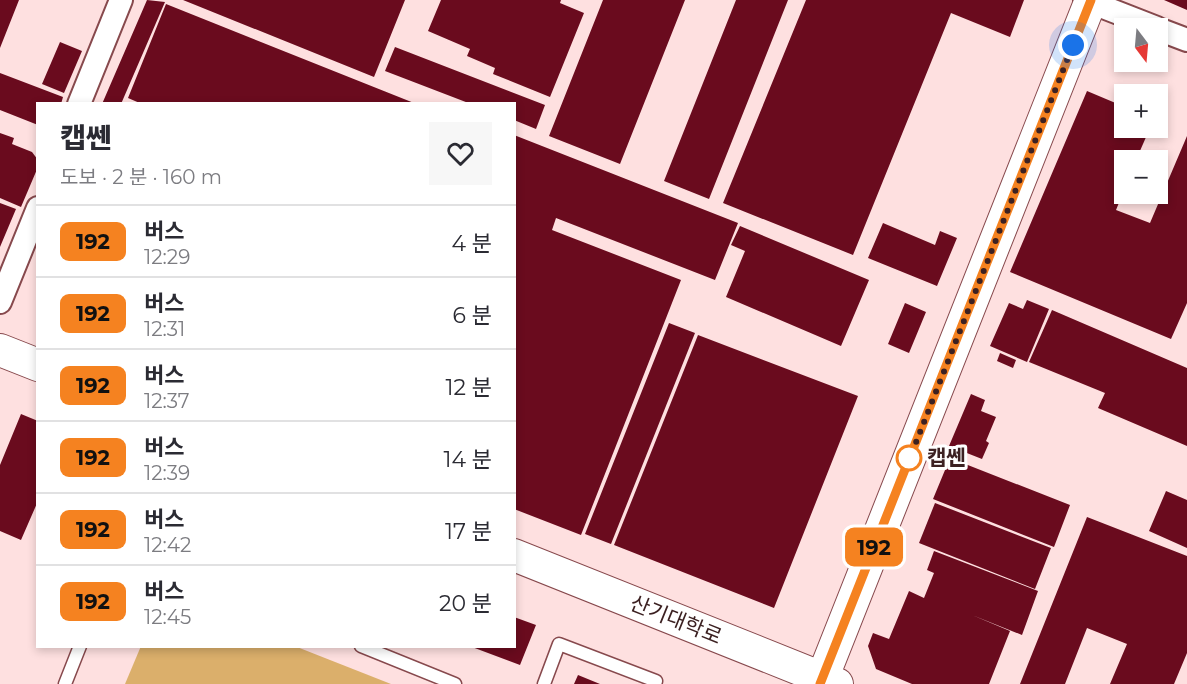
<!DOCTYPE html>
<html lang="ko">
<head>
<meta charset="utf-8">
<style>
  :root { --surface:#fff; --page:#f7f7f7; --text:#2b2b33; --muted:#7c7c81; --line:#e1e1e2 }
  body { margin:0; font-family:Montserrat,"Noto Sans KR",sans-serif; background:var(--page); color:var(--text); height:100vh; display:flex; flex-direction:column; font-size:22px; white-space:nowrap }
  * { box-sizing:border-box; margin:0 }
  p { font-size:20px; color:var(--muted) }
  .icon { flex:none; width:33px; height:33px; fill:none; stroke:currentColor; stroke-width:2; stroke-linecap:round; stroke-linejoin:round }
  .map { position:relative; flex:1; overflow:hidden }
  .sheet { position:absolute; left:36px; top:102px; width:480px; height:546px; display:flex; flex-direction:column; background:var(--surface); border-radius:0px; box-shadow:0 3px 9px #0003 }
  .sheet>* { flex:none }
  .badge { padding:0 12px; border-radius:9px; font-size:21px; line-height:39px }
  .needle { width:39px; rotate:164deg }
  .fabs { position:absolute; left:1114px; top:18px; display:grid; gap:12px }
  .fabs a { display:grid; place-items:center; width:54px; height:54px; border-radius:0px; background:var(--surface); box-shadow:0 3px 9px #0003; font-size:30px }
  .you { position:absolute; width:30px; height:30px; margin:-15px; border:4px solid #fff; border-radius:50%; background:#1a73e8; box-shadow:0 0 0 9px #1a73e833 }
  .map>.badge { position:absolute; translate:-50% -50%; box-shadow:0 0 0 3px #fff }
  .round { display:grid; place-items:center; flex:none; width:63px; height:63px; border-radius:0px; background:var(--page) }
  .summary { display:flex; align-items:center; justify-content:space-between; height:102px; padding:0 24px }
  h1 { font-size:28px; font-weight:800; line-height:45px }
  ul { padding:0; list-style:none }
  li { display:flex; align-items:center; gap:18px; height:72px; padding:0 24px; border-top:2px solid var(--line) }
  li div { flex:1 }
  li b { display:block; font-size:22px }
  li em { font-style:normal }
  li .badge { min-width:66px; font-weight:700; text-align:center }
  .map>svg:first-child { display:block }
  .garden { fill:#dbaf6b }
  .building { fill:#6a0b1e }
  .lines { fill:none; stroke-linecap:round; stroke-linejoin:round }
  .lane-casing { stroke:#87494d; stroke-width:15 }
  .street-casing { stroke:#87494d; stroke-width:26 }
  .secondary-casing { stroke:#87494d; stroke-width:34 }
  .lane { stroke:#fff; stroke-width:12 }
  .street { stroke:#fff; stroke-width:22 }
  .secondary { stroke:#fff; stroke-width:32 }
  .line-casing { stroke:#fff; stroke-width:14 }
  .line { stroke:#f58220; stroke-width:9 }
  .walk { stroke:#3c2122; stroke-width:6; stroke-dasharray:0 10.8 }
  .stop-dot { fill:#fff; stroke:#f58220; stroke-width:3 }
  .labels { text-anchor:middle; stroke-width:6; stroke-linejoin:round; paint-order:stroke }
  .stop-label { font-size:21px; font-weight:bold; fill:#3c2122; stroke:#fff; text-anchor:start }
  .street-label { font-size:21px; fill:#3c2122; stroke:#fff }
</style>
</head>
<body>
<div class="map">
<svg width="1187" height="684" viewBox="0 0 1187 684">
  <rect width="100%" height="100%" fill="#fee0e0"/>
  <!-- garden -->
  <path class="garden" d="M 141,646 L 297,647 L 391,684 L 125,684 Z"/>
  <!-- building -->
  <path class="building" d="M 0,0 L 19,0 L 0,48 Z
    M 147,0 L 165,2 L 121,104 L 102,104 Z
    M 183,0 L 405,0 L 374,77 Z
    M 441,0 L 561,0 L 560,3 L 584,13 L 550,97 L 493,74 L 495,68 L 467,56 L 470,49 L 428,31 Z
    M 603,0 L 685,0 L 620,164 L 549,136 Z
    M 736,0 L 788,0 L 709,199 L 664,181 Z
    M 806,0 L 1024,0 L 1010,37 L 951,13 L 853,255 L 723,203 Z
    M 1164,0 L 1187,0 L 1187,10 Z
    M 166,4 L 414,103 L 414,104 L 142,104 L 128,98 Z
    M 60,42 L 82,51 L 64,93 L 42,84 Z
    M 395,47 L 545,105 L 536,129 L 514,120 L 514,104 L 471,104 L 385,71 Z
    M 0,73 L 63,97 L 61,104 L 38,104 L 38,125 L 0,110 Z
    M 1087,91 L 1125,107 L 1125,128 L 1150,128 L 1136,160 L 1125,160 L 1125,188 L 1116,210 L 1150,223 L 1187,136 L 1187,303 L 1171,339 L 1010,272 Z
    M 0,133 L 14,138 L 12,144 L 32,152 L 38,160 L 38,167 L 21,207 L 0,198 Z
    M 514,135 L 738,223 L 715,280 L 556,218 L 552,230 L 681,280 L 581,535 L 514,509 Z
    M 0,203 L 16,209 L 0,247 Z
    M 883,223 L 935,245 L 940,231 L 957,238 L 937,286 L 868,258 Z
    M 740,226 L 869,280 L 841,346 L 726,297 L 745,251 L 731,245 Z
    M 1027,300 L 1049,309 L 1027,362 L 990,346 L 1009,303 L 1023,309 Z
    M 905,303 L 926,312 L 909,353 L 888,344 Z
    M 1052,310 L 1187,368 L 1187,446 L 1098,408 L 1105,393 L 1029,362 Z
    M 669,323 L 695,333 L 611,544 L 585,534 Z
    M 698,335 L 858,396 L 774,608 L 614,545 Z
    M 1000,353 L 1016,360 L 1013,368 L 997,361 Z
    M 971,394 L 985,400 L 981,411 L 996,417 L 986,441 L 989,443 L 982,459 L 949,446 Z
    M 21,414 L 38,421 L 38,501 L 21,540 L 0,531 L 0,465 Z
    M 950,458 L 1070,505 L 1054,547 L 933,499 Z
    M 1166,491 L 1187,500 L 1187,548 L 1149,531 Z
    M 935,503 L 1051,548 L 1035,589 L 919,543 Z
    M 1087,517 L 1187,556 L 1187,653 L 1174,684 L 1110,684 L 1127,644 L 1087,628 L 1065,684 L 1020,684 Z
    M 934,551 L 1038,591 L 1022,635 L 972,615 L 1010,631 L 989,684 L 912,684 L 876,669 L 868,646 L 873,633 L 889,639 L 909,591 L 924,598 L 934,573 L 927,570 Z
    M 514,617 L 536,625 L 520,665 L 472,647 L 514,646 Z
    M 578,675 L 600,684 L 574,684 Z"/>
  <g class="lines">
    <!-- lane casing -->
    <g class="lane-casing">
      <path id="lane" d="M 361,646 L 455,684
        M 65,684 L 80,646
        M 544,684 L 559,644 L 656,681"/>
    </g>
    <!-- street casing -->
    <g class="street-casing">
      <path id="street" d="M 1085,0 L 1157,28
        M 1158,29 L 1187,40
        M 79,104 L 121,0
        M 0,302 L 38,208"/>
    </g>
    <!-- secondary casing -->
    <g class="secondary-casing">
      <path id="secondary" d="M 0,350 L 38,365
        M 514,555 L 837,684
        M 820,684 L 1091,0"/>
    </g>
    <!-- lane -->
    <use href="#lane" class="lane"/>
    <!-- street -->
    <use href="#street" class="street"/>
    <!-- secondary -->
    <use href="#secondary" class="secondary"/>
  </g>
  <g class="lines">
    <!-- line casing -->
    <g class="line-casing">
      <path id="line" d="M 820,684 L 1091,0"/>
    </g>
    <!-- line -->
    <use href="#line" class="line"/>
    <!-- walk -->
    <path class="walk" d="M 909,458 L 909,460 L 1073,45"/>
  </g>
  <!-- markers -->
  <circle class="stop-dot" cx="909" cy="458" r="12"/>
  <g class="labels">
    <!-- stop labels -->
    <g class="stop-label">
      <text x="927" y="465">캡쎈</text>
    </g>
    <!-- street labels -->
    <g class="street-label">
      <text transform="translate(676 620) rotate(22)" y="7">산기대학로</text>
    </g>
  </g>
</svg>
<div class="fabs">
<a><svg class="needle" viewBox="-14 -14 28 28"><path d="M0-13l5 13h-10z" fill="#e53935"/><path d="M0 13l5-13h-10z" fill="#7c7c81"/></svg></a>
<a>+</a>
<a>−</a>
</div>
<div class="you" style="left:1073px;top:45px"></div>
<b class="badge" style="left:874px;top:547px;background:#f58220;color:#111">192</b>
<section class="sheet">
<div class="summary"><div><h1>캡쎈</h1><p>도보 · 2 분 · 160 m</p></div><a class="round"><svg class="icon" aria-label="heart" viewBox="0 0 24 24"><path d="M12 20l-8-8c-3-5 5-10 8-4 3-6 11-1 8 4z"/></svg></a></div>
<ul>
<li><span class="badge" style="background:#f58220;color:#111">192</span><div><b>버스</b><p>12:29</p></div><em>4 분</em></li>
<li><span class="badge" style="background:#f58220;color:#111">192</span><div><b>버스</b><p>12:31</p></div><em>6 분</em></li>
<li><span class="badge" style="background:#f58220;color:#111">192</span><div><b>버스</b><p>12:37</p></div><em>12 분</em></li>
<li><span class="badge" style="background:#f58220;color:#111">192</span><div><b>버스</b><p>12:39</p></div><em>14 분</em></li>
<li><span class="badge" style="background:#f58220;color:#111">192</span><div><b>버스</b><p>12:42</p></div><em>17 분</em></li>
<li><span class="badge" style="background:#f58220;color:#111">192</span><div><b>버스</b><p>12:45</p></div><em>20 분</em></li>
</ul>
</section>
</div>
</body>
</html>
